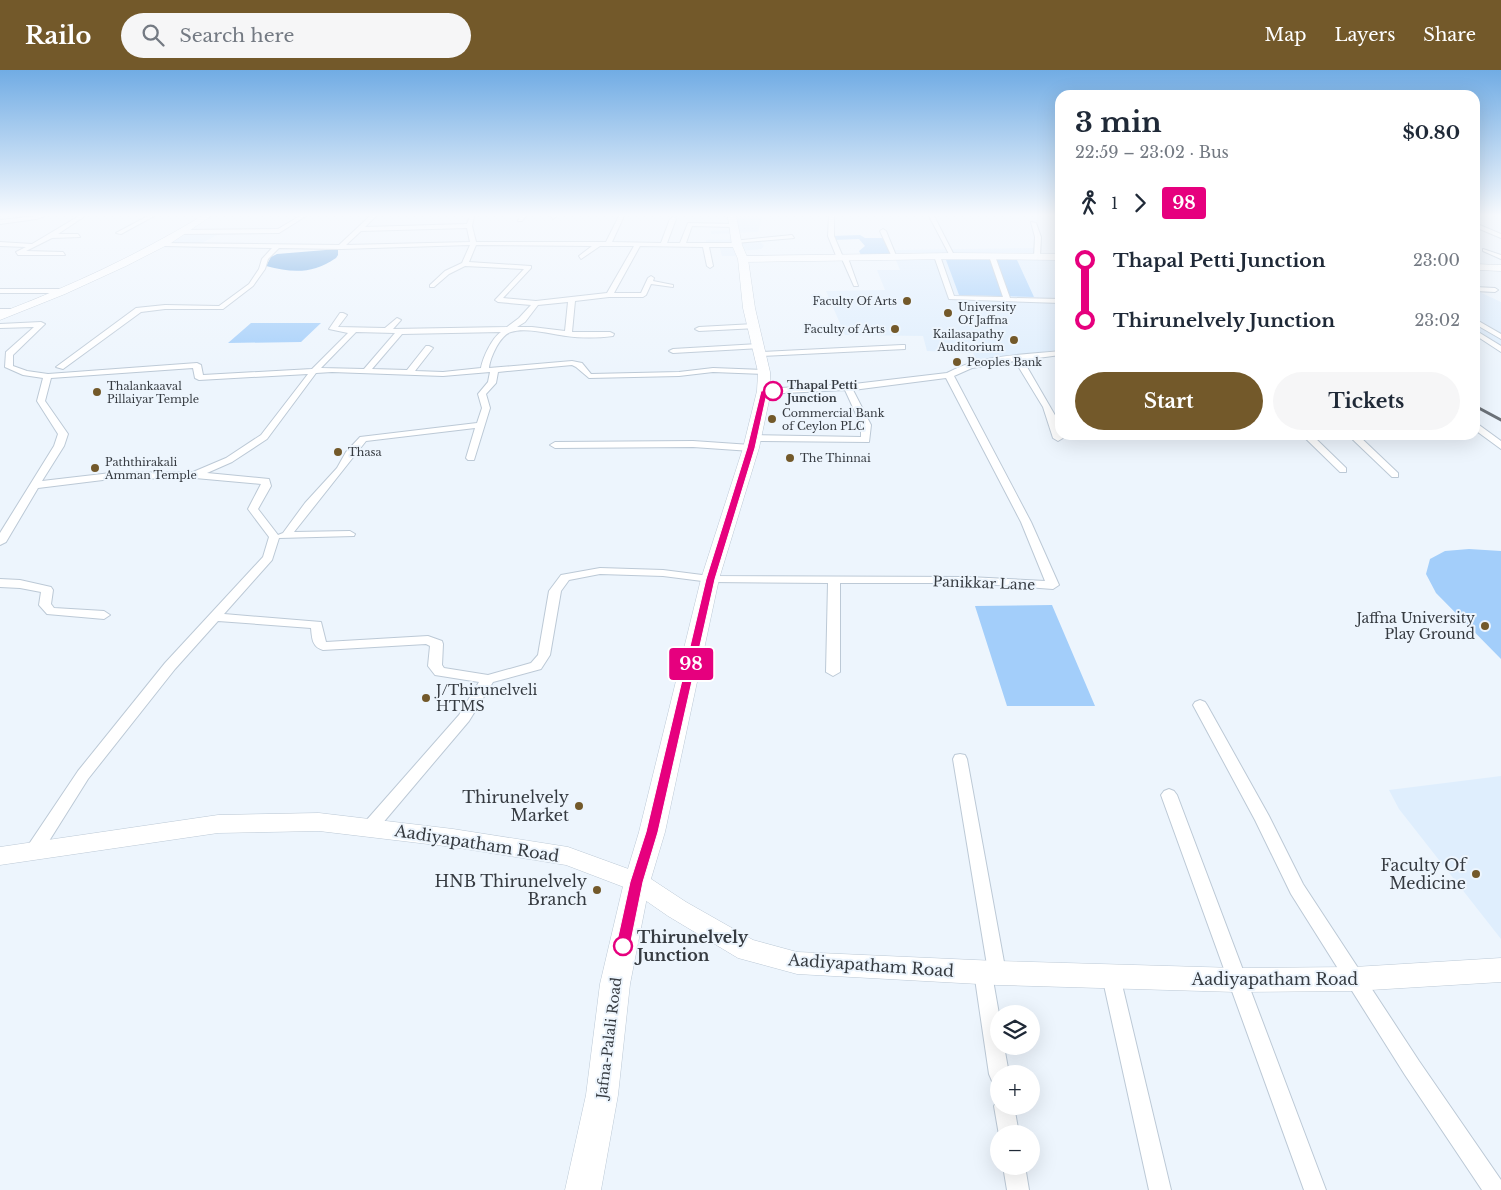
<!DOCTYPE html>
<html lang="en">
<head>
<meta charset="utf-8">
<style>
  :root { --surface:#fff; --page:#f6f6f7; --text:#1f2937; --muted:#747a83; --accent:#73592a }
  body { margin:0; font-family:"Libre Baskerville",serif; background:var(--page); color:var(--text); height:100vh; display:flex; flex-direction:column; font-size:19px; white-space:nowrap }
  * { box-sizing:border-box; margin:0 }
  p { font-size:16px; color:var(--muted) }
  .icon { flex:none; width:28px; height:28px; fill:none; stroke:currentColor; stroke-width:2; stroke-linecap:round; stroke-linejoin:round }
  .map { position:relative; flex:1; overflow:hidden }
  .details { position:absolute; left:1055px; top:20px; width:425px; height:350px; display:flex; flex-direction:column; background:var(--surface); border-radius:15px; box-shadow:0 5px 20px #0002 }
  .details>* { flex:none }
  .badge { padding:0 10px; border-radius:4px; font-size:18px; line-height:32px }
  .tools { position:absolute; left:990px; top:935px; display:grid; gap:10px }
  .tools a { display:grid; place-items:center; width:50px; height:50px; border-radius:50%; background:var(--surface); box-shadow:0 5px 20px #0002; font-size:25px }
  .map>.badge { position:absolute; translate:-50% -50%; box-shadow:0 0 0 2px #fff }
  .legs { display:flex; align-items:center; gap:8px; height:55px; padding:0 20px; font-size:16px }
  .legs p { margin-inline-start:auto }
  .head { display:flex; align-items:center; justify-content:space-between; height:85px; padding:0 20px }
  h1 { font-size:28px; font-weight:700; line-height:38px }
  .button { display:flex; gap:10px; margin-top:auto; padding:10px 20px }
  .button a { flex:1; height:58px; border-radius:30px; background:var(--accent); color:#fff; font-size:20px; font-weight:700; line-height:58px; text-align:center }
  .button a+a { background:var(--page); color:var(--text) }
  ul { padding:0 20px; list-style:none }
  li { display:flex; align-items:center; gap:18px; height:60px; font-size:19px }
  li i { display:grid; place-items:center; width:8px; height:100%; margin:0 6px; background:currentColor }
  li i::after { content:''; width:12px; height:12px; margin:-6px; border:4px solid; border-radius:50%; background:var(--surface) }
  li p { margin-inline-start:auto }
  li:first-child i { background:linear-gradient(#0000 50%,currentColor 0) }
  li:last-child i { background:linear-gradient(currentColor 50%,#0000 0) }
  header { display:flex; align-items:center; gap:30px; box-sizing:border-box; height:70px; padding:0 25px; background:var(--accent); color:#fff }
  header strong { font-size:24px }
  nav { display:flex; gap:28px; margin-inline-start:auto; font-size:18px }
  .search { width:350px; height:45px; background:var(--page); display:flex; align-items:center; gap:12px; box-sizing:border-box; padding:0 18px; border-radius:28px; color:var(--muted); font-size:19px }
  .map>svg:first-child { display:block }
  .built { fill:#dfeefd }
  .green { fill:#a3cefa }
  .water { fill:#5f9fde }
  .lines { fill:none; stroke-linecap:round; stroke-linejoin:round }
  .street-casing { stroke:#bcc9d6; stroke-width:2 }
  .secondary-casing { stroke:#bcc9d6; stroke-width:1 }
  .primary-casing { stroke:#bcc9d6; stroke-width:1 }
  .street { fill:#fff; fill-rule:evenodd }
  .secondary { fill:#fff; fill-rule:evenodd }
  .primary { fill:#fff; fill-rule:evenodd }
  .rail { stroke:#6c7279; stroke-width:3 }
  .line-1 { fill:#e6007e; stroke:#fff }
  .poi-dot { fill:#73592a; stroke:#edf5fd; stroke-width:2 }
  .stop-1-dot { fill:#fff; stroke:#e6007e; stroke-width:2.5 }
  .labels { text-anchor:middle; stroke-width:4; stroke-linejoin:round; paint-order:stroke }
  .far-poi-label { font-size:11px; fill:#363b41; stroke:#edf5fd; text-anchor:start }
  .far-stop-label { font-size:11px; font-weight:bold; fill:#363b41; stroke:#edf5fd; text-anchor:start }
  .street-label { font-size:14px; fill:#363b41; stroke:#edf5fd }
  .poi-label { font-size:14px; fill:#363b41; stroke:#edf5fd; text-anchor:end }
  .near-poi-label { font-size:16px; fill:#363b41; stroke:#edf5fd; text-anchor:end }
  .near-street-label { font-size:16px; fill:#363b41; stroke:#edf5fd }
  .near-stop-label { font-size:16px; font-weight:bold; fill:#363b41; stroke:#edf5fd; text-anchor:start }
</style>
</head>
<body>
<header>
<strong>Railo</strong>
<div class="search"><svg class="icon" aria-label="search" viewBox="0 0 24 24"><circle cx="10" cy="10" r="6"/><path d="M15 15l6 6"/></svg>Search here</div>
<nav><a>Map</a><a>Layers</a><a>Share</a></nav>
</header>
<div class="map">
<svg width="1501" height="1120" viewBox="0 0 1501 1120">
  <rect width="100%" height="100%" fill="#edf5fd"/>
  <!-- built -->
  <path class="built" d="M 732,146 L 762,147 L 758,162 L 711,164 L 711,161 L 734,160 Z
    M 181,162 L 221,163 L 200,174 L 162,174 Z
    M 758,169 L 764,176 L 761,179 L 740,181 L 741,186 L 722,186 L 719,175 L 706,175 L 706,170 Z
    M 1038,178 L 1037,187 L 895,187 L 892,180 Z
    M 895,188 L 1060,190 L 1060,280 L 977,290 L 973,283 L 927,281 L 923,266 L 845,265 L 826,221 L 885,220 L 877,200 L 900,200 Z
    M 1475,220 L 1501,232 L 1501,280 L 1475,262 Z
    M 1501,706 L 1501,869 L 1399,739 L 1389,720 Z"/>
  <!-- green -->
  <path class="green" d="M 860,165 L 865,168 L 888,168 L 895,187 L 862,187 L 859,181 L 865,176 L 859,169 L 833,170 L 831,166 Z
    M 946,190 L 1017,190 L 1034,227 L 959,225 Z
    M 251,253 L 321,253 L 301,272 L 228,273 Z
    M 1469,479 L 1501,481 L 1501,589 L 1436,523 L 1426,504 L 1430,489 L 1445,481 Z
    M 1052,535 L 1095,636 L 1007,636 L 975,536 Z"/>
  <!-- water -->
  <path class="water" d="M 338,179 L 338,185 L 336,188 C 312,204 293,203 266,196 L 271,187 L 277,184 Z"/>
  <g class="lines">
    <!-- street casing -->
    <g class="street-casing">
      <path id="street" d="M 37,146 L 45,146 L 36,149 L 0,154 L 0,150 Z
        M 79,146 L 85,146 L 58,164 L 78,164 L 80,167 L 52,168 L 26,181 L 63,182 L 65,185 L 18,185 L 16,182 L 26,177 L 0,176 L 0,172 L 32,174 Z
        M 148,146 L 154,146 L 121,164 L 116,163 Z
        M 300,146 L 306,146 L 279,163 L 181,164 L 178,162 L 181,160 L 278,159 Z
        M 370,146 L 376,146 L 365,157 L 467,154 L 470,146 L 474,146 L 472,156 L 476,172 L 606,172 L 619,146 L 624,146 L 612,172 L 661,173 L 670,149 L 673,147 L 676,149 L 667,173 L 680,173 L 688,153 L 736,154 L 734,157 L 692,156 L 686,173 L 737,173 L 740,175 L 737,177 L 709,177 L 713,196 L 710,198 L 707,196 L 703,177 L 640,176 L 614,223 L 641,223 L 648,208 L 651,206 L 654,208 L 653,211 L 673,215 L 673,217 L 651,214 L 646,225 L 643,227 L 609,227 L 575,231 L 572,262 L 610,262 L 614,264 L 613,266 C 598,268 580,268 566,266 C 551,264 525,257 511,262 C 500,265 490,288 489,298 L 572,291 L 582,293 L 591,304 L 679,302 L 713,298 L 764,300 L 768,302 L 764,304 L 713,302 L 679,306 L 589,308 L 576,297 L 572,295 L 498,302 L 496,313 L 486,324 L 490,338 L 474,390 L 468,390 L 466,388 L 475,358 L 366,371 L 294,462 L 350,461 L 355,464 L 354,466 L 279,468 L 272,490 L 224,544 L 321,552 L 326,572 L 428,566 L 442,571 L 443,574 L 442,595 L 444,598 L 488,605 L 531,593 L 538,585 L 549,521 L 561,505 L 600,498 L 663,500 L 710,506 L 969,507 L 1045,511 L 1021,452 L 946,308 L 853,320 L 871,355 L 869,372 L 753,371 L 748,368 L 753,365 L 861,367 L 861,355 L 845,320 L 764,324 L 761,323 L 761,319 L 854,314 L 947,303 C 980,285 1023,285 1060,281 L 1060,285 L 1023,290 L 1056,347 L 1060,357 L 1060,365 L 1063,368 L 1058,371 L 1053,368 L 1043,337 L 1015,291 L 972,298 L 954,306 L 1031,452 L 1059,515 L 1053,519 L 969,513 L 840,513 L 840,602 L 833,606 L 826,602 L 828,513 L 710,512 L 663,506 L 600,504 L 569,510 L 561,521 L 550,585 L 541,599 L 493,612 L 469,651 L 376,761 L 370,763 L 364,761 L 362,757 L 364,753 L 459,645 L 479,612 L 435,605 L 428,596 L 430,576 L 426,574 L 323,580 C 312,577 312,568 311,558 L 218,551 L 175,599 L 88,709 L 39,787 L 33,789 L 27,787 L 25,782 L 27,777 L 78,701 L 165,593 L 263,487 L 269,467 L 248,439 L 261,414 L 195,408 L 111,409 L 38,418 L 6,472 L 0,475 L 0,463 L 54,376 L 58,364 L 37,331 L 43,308 L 23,305 L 5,297 L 6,282 L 34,257 L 0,258 L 0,254 L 41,252 L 45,254 L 13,285 L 13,296 L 27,301 L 48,304 L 197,293 L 201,295 L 203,305 L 312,299 L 348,263 L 329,259 L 340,243 L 343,243 L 347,245 L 338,257 L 385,258 L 397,248 L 401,250 L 393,259 L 507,257 L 519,248 L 531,235 L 498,232 L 495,230 L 524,199 L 465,196 L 449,204 L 434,217 L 430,217 L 430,215 L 445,201 L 462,193 L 470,175 L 341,179 L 279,178 L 268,189 L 265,199 L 253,216 L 223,239 L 165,239 L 141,242 L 63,299 L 56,297 L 136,238 L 165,235 L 219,236 L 249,214 L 259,199 L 262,189 L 272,178 L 162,176 L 160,173 L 339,175 ZM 467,158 L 470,172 L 346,175 L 361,161 ZM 476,175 L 592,176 L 579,186 L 581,189 L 600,176 L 634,176 L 607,223 L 536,231 L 503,228 L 531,198 L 531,196 L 469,192 ZM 568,232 L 565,261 L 532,257 L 517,257 L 525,252 L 538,235 ZM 356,262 L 395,263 L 364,299 L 321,298 ZM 501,262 C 492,268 483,287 481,298 L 443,302 L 415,301 L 433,278 L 429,276 L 426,276 L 407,300 L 372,299 L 402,264 ZM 193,298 L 195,308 L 199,310 L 308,304 L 261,365 L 226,388 L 193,402 L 111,403 L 42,411 L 64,376 L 68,364 L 45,331 L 51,308 ZM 332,302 L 443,306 L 490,302 L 488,312 L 478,324 L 482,338 L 477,353 L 360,367 L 346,382 L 337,398 L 305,433 L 283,463 L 278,465 L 258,439 L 271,416 L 269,409 L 207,403 L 232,392 L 267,369 L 316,303 Z
        M 520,146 L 526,146 L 522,151 L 518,151 Z
        M 551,146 L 557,146 L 553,149 Z
        M 829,146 L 834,146 L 834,166 L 843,187 L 848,188 L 858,216 L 854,216 L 842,189 L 837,188 L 828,166 Z
        M 929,146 L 934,146 L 955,187 L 950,186 Z
        M 1031,152 L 1036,153 L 1041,167 L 1040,187 L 1037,189 L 1034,187 L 1035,167 Z
        M 1475,153 L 1501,164 L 1501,168 L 1475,157 Z
        M 883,159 L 886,161 L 897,188 L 892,187 L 880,161 Z
        M 792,165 L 794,168 L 736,173 L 733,171 Z
        M 1483,179 L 1501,185 L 1501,189 L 1483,181 Z
        M 937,184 L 940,186 L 954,226 L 1003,227 L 989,186 L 992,184 L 995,186 L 1010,228 L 1060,229 L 1060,233 L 949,229 L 934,186 Z
        M 1475,217 L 1495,218 L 1498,220 L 1495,222 L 1475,221 Z
        M 0,219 L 64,219 L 67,221 L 64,223 L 0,223 Z
        M 0,239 L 12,239 L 16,241 L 12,243 L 0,243 Z
        M 1475,249 L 1501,264 L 1501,269 L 1475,254 Z
        M 754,254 L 758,256 L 757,258 L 699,261 L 695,259 L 699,257 Z
        M 1475,260 L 1501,276 L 1501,282 L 1475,265 Z
        M 758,274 L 761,274 L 761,278 L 673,283 L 669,281 L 673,279 Z
        M 902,275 L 905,275 L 905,279 L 760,286 L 756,284 L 760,282 Z
        M 1475,352 L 1501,371 L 1501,379 L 1475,360 Z
        M 1302,365 L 1312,365 L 1346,398 L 1346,402 L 1340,402 Z
        M 1348,365 L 1358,365 L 1398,403 L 1398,407 L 1392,407 Z
        M 693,371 L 751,375 L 756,378 L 751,381 L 693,377 L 555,378 L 550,375 L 555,372 Z
        M 0,509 L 20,510 L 51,517 L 53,520 L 51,534 L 54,538 L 104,541 L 110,545 L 104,549 L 47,544 L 39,535 L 41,522 L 20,518 L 0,517 Z
        M 1200,630 L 1205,632 L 1207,635 L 1269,746 L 1303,814 L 1419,991 L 1501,1110 L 1501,1120 L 1482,1120 L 1405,1005 L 1291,824 L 1255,750 L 1193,635 L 1195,632 Z
        M 960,684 L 965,685 L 967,689 L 1006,903 L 1003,909 L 997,911 L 993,910 L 999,944 L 999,976 L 1004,976 L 1009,1004 L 999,1004 L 999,1014 L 992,1011 L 989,1004 L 974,902 L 977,896 L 983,894 L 987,895 L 953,689 L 955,685 Z
        M 1169,719 L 1174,721 L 1177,725 L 1326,1120 L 1304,1120 L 1161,725 L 1164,721 Z
        M 1111,898 L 1117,900 L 1120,906 L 1171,1120 L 1149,1120 L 1102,906 L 1105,900 Z
        M 999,1028 L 999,1036 L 1014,1036 L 1019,1064 L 999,1065 L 994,1036 Z
        M 1003,1096 L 1025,1096 L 1029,1120 L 1007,1120 Z"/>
    </g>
    <!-- secondary casing -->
    <g class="secondary-casing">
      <path id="secondary" d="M 202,146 L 211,146 L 171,173 L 126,196 L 65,224 L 0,250 L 0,243 C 73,215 135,186 202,146 Z
        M 953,183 L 1060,184 L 1060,190 L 953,189 L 743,192 L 739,189 L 743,186 Z
        M 1475,194 L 1501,195 L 1501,201 L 1475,200 Z
        M 319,743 L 453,759 L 568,777 L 645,805 L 686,832 L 753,870 L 797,882 L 997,891 L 1236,898 L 1354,897 L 1501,888 L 1501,912 L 1354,921 L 1236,922 L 997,915 L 797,904 L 738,888 L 668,846 L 629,819 L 566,795 L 453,777 L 319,761 L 218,763 L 0,795 L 0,777 L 218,745 Z"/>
    </g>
    <!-- primary casing -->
    <g class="primary-casing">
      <path id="primary" d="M 728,146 L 736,146 L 742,175 L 748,189 L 755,238 L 770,302 L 771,321 L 759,378 L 719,509 L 665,762 L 650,812 L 630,914 L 618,1025 L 601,1120 L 565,1120 L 586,1025 L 600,914 L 624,812 L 639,762 L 701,509 L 743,378 L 757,321 L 758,302 L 743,238 L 738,189 L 732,175 Z"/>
    </g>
    <!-- street -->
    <use href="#street" class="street"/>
    <!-- secondary -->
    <use href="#secondary" class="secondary"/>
    <!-- primary -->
    <use href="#primary" class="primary"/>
    <!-- rail -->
    <path class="rail" d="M 1475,336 L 1501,350"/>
  </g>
  <!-- sky -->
  <linearGradient id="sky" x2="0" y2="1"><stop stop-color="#71ace4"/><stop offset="0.48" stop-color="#f7fafe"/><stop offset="1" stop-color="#f7fafe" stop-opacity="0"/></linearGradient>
  <rect width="1501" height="302" fill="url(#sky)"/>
  <!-- line-1 -->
  <path class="line-1" d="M 773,319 L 776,321 L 775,322 L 767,323 L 755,378 L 715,509 L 658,762 L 643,812 L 630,876 L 628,881 L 623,882 L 618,881 L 616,876 L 630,812 L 646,762 L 706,509 L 747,378 L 761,321 Z"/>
  <!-- markers -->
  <g class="poi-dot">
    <circle cx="907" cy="231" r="5"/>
    <circle cx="948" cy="243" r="5"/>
    <circle cx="895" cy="259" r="5"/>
    <circle cx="1014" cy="270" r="5"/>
    <circle cx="957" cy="292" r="5"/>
    <circle cx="97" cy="322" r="5"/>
    <circle cx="772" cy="349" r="5"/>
    <circle cx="338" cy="382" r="5"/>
    <circle cx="790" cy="388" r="5"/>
    <circle cx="95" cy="398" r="5"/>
    <circle cx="1485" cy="556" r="5"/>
    <circle cx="426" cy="628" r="5"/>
    <circle cx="579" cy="736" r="5"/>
    <circle cx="1476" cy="804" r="5"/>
    <circle cx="597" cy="820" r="5"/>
  </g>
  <g class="stop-1-dot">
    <circle cx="773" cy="321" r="9"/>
    <circle cx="623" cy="876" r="9"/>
  </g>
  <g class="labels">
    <!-- far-poi labels -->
    <g class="far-poi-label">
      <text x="897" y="235" text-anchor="end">Faculty Of Arts</text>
      <text x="958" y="241">University<tspan x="958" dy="13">Of Jaffna</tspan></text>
      <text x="885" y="263" text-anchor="end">Faculty of Arts</text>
      <text x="1004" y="268" text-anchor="end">Kailasapathy<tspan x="1004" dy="13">Auditorium</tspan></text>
      <text x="967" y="296">Peoples Bank</text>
      <text x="107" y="320">Thalankaaval<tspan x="107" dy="13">Pillaiyar Temple</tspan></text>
      <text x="782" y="347">Commercial Bank<tspan x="782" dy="13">of Ceylon PLC</tspan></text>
      <text x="348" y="386">Thasa</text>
      <text x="800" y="392">The Thinnai</text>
      <text x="105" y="396">Paththirakali<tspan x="105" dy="13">Amman Temple</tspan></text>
    </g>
    <!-- far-stop labels -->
    <g class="far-stop-label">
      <text x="787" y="319">Thapal Petti<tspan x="787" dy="13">Junction</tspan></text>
    </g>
    <!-- street labels -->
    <g class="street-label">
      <text transform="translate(984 513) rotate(2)" y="5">Panikkar Lane</text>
      <text transform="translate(609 968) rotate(-83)" y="5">Jafna-Palali Road</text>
    </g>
    <!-- poi labels -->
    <g class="poi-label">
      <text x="1475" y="553">Jaffna University<tspan x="1475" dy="16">Play Ground</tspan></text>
      <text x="436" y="625" text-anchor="start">J/Thirunelveli<tspan x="436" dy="16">HTMS</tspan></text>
    </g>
    <!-- near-poi labels -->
    <g class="near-poi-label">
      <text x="569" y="733">Thirunelvely<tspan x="569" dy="18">Market</tspan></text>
      <text x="1466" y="801">Faculty Of<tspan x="1466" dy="18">Medicine</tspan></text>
      <text x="587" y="817">HNB Thirunelvely<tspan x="587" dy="18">Branch</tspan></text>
    </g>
    <!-- near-street labels -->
    <g class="near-street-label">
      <text transform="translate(477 773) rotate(9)" y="6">Aadiyapatham Road</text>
      <text transform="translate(871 895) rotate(4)" y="6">Aadiyapatham Road</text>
      <text x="1275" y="915">Aadiyapatham Road</text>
    </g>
    <!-- near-stop labels -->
    <g class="near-stop-label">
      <text x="637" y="873">Thirunelvely<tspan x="637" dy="18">Junction</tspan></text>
    </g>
  </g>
</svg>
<div class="tools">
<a><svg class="icon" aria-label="layers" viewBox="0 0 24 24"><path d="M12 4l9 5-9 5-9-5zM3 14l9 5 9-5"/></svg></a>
<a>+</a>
<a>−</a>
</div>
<b class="badge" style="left:691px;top:594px;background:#e6007e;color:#fff">98</b>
<section class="details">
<div class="head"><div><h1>3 min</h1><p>22:59 – 23:02 · Bus</p></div><b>$0.80</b></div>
<div class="legs"><svg class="icon" aria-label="walk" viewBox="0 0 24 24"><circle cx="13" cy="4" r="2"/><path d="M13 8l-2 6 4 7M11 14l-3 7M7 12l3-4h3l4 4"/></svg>1<svg class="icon" aria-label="forward" viewBox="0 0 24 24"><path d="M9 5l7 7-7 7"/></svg><b class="badge" style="background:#e6007e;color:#fff">98</b></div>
<ul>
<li><i style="color:#e6007e"></i><b>Thapal Petti Junction</b><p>23:00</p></li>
<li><i style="color:#e6007e"></i><b>Thirunelvely Junction</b><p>23:02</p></li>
</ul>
<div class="button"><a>Start</a><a>Tickets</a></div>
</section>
</div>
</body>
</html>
